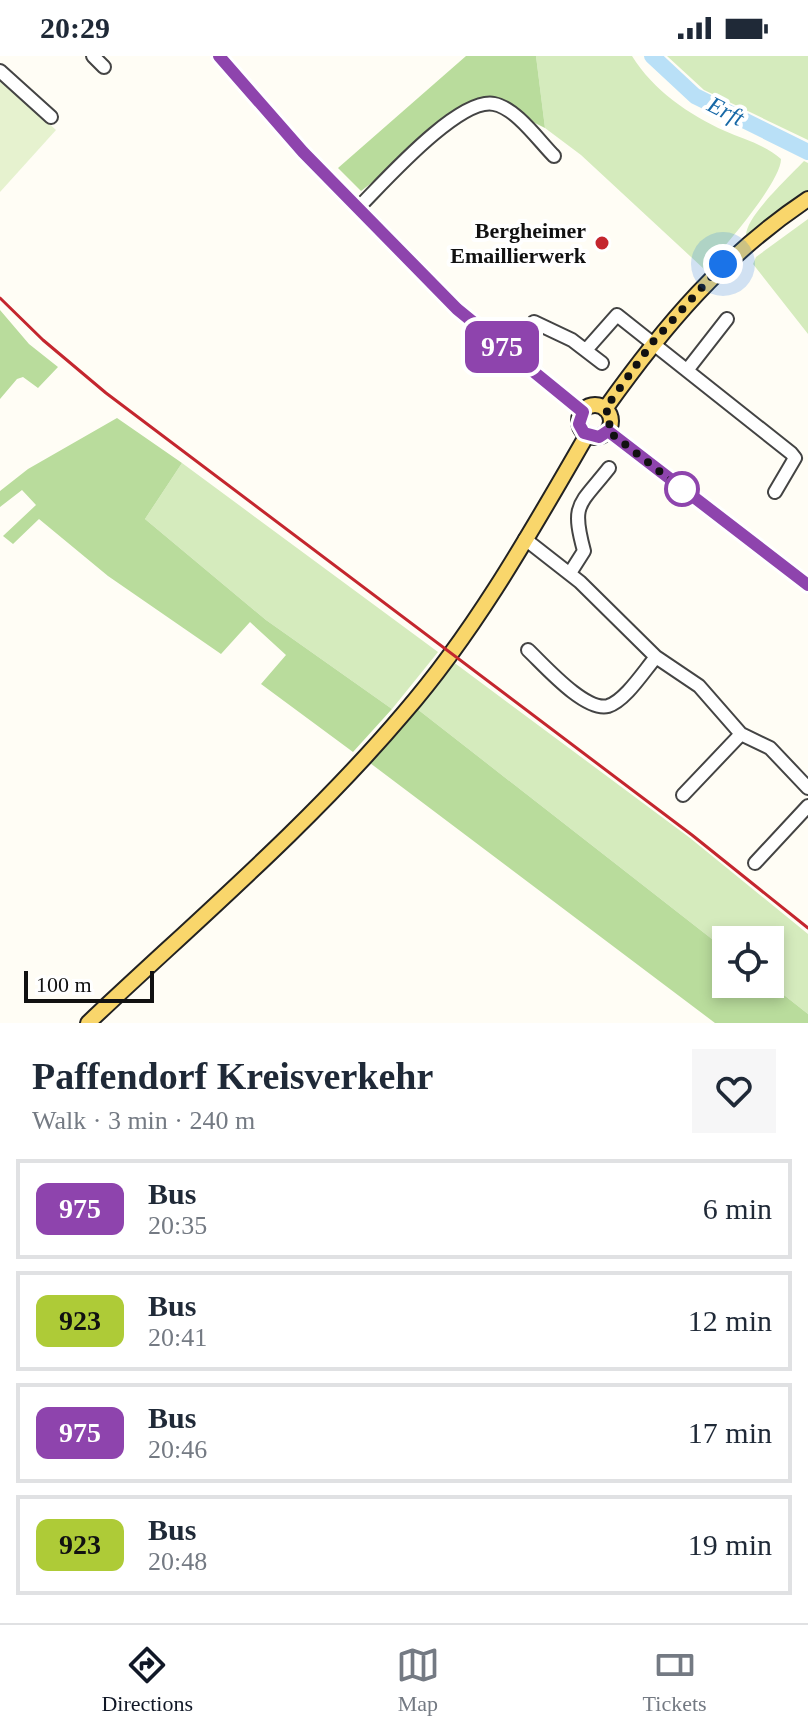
<!DOCTYPE html>
<html lang="en">
<head>
<meta charset="utf-8">
<style>
  :root { --surface:#fff; --page:#f6f6f7; --text:#1f2937; --muted:#747a83; --line:#e0e1e3; --accent:#111827 }
  body { margin:0; font-family:"Times New Roman",serif; background:var(--page); color:var(--text); height:100vh; display:flex; flex-direction:column; font-size:30px; white-space:nowrap }
  * { box-sizing:border-box; margin:0 }
  p { font-size:26px; color:var(--muted) }
  .icon { flex:none; width:44px; height:44px; fill:none; stroke:currentColor; stroke-width:2; stroke-linecap:round; stroke-linejoin:round }
  .map { position:relative; height:967px; overflow:hidden }
  .sheet { display:flex; flex-direction:column; background:var(--surface); flex:1 }
  .sheet>* { flex:none }
  .badge { padding:0 16px; border-radius:12px; font-size:28px; line-height:52px }
  .buttons { position:absolute; left:712px; top:870px; display:grid; gap:16px }
  .buttons a { display:grid; place-items:center; width:72px; height:72px; border-radius:0px; background:var(--surface); box-shadow:0 4px 12px #0003; font-size:40px }
  .scale { position:absolute; left:24px; bottom:20px; width:130px; box-sizing:border-box; padding-left:8px; border:4px solid #111; border-top:0; font-size:22px; line-height:28px; white-space:nowrap; color:#111; -webkit-text-stroke:6px #fff; paint-order:stroke }
  .you { position:absolute; width:40px; height:40px; margin:-20px; border:6px solid #fff; border-radius:50%; background:#1a73e8; box-shadow:0 0 0 12px #1a73e833 }
  .map>.badge { position:absolute; translate:-50% -50%; box-shadow:0 0 0 4px #fff }
  .round { display:grid; place-items:center; flex:none; width:84px; height:84px; border-radius:0px; background:var(--page) }
  .summary { display:flex; align-items:center; justify-content:space-between; height:136px; padding:0 32px }
  h1 { font-size:38px; font-weight:600; line-height:60px }
  ul { padding:0; list-style:none }
  li { display:flex; align-items:center; gap:24px; height:100px; margin:0 16px 12px; padding:0 16px; border:4px solid var(--line); border-radius:0px }
  li div { flex:1 }
  li b { display:block; font-size:30px }
  li em { font-style:normal }
  li .badge { min-width:88px; font-weight:700; text-align:center }
  .status { display:flex; justify-content:space-between; align-items:center; height:56px; padding:0 40px; background:var(--surface); direction:ltr }
  .status svg { height:22px; fill:currentColor }
  .dock { display:flex; justify-content:space-around; align-items:center; height:112px; border-top:2px solid var(--line); background:var(--surface); font-size:22px; color:var(--muted) }
  .dock a { display:grid; justify-items:center; gap:4px }
  .dock .current { color:var(--accent) }
  .map>svg:first-child { display:block }
  .green { fill:#d5ebbd }
  .forest { fill:#b9dc9c }
  .pitch { fill:#e6f2cf }
  .lines { fill:none; stroke-linecap:round; stroke-linejoin:round }
  .river { stroke:#b9e0f7; stroke-width:16 }
  .minor-casing { stroke:#444; stroke-width:16 }
  .major-casing { stroke:#222; stroke-width:18 }
  .minor { stroke:#fff; stroke-width:12 }
  .major { stroke:#f9d66b; stroke-width:14 }
  .rail { stroke:#c4262e; stroke-width:3 }
  .line-casing { stroke:#fff; stroke-width:18 }
  .line { stroke:#8e44ad; stroke-width:12 }
  .walk { stroke:#111; stroke-width:8; stroke-dasharray:0 14.4 }
  .poi-dot { fill:#c4262e; stroke:#fff; stroke-width:3 }
  .stop-dot { fill:#fff; stroke:#8e44ad; stroke-width:4 }
  .labels { text-anchor:middle; stroke-width:8; stroke-linejoin:round; paint-order:stroke }
  .poi-label { font-size:22px; font-weight:bold; fill:#111; stroke:#fff; text-anchor:end }
  .water-label { font-size:24px; font-style:italic; fill:#1768a6; stroke:#fff }
</style>
</head>
<body>
<div class="status"><b>20:29</b><svg viewBox="0 0 49 12"><path d="M0 12V9h3v3zM5 12V6h3v6zM10 12V3h3v9zM15 12V0h3v12zM26 1h20v11H26zM47 4h2v5h-2z"/></svg></div>
<div class="map">
<svg width="808" height="967" viewBox="0 0 808 967">
  <rect width="100%" height="100%" fill="#fffdf5"/>
  <!-- green -->
  <path class="green" d="M 536,0 L 632,0 C 653,34 689,59 725,75 C 743,83 766,89 781,103 C 781,126 722,195 704,213 L 581,99 L 545,72 Z
    M 667,0 L 808,0 L 808,84 L 704,34 Z
    M 804,105 L 808,107 L 808,139 L 746,180 C 745,161 790,120 804,105 Z
    M 808,163 L 808,278 L 753,208 L 756,201 Z
    M 182,407 L 438,596 L 392,653 L 266,564 L 145,463 Z
    M 452,605 L 690,782 L 808,878 L 808,958 L 770,928 L 770,884 L 726,884 L 726,894 L 416,652 Z"/>
  <!-- forest -->
  <path class="forest" d="M 466,0 L 536,0 L 545,72 L 482,41 L 361,135 L 338,112 Z
    M 0,254 L 29,288 L 58,311 L 38,332 L 23,321 L 17,323 L 0,343 Z
    M 117,362 L 182,407 L 145,463 L 266,564 L 392,653 L 353,696 L 261,628 L 286,599 L 250,566 L 221,598 L 108,520 L 39,463 L 13,488 L 3,480 L 36,449 L 22,434 L 0,451 L 0,435 L 28,413 Z
    M 416,652 L 726,894 L 726,928 L 770,928 L 808,958 L 808,967 L 715,967 L 370,707 Z"/>
  <!-- pitch -->
  <path class="pitch" d="M 0,23 L 56,74 L 0,136 Z"/>
  <g class="lines">
    <!-- river -->
    <path class="river" d="M 652,0 L 695,40 L 808,96"/>
    <!-- minor casing -->
    <g class="minor-casing">
      <path id="minor" d="M 93,0 L 104,11
        M 219,0 L 303,96 L 457,253 L 583,356
        M 0,15 L 51,61
        M 359,151 C 384,126 459,41 494,48 C 516,52 539,85 554,100
        M 534,266 L 572,284 L 602,307
        M 586,294 L 617,259 L 791,397 L 795,402 L 775,436
        M 688,313 L 727,263
        M 608,375 L 808,529
        M 525,483 L 580,526 L 656,601 L 699,630 L 741,678 L 770,692 L 808,732
        M 570,517 L 584,495 C 571,447 579,450 609,412
        M 528,594 C 544,609 585,656 608,650 C 625,645 644,615 656,601
        M 683,739 L 741,678
        M 755,807 L 808,750"/>
    </g>
    <!-- major casing -->
    <g class="major-casing">
      <path id="major" d="M579 365a16 16 0 1 1 32 0a16 16 0 1 1-32 0Z
        M 605,353 C 664,270 724,199 808,143
        M 88,967 C 195,866 309,769 404,657 C 476,574 532,474 587,379"/>
    </g>
    <!-- minor -->
    <use href="#minor" class="minor"/>
    <!-- major -->
    <use href="#major" class="major"/>
    <!-- rail -->
    <path class="rail" d="M 0,242 L 43,284 L 106,337 L 692,779 L 808,872"/>
  </g>
  <g class="lines">
    <!-- line casing -->
    <g class="line-casing">
      <path id="line" d="M 219,0 L 303,96 L 457,253 L 583,356 L 579,368 L 584,377 L 599,381 L 608,375 L 808,529"/>
    </g>
    <!-- line -->
    <use href="#line" class="line"/>
    <!-- walk -->
    <path class="walk" d="M 682,433 L 608,375 L 611,361 L 605,353 L 652,287 L 723,208"/>
  </g>
  <!-- markers -->
  <circle class="poi-dot" cx="602" cy="187" r="8"/>
  <circle class="stop-dot" cx="682" cy="433" r="16"/>
  <g class="labels">
    <!-- poi labels -->
    <g class="poi-label">
      <text x="586" y="182">Bergheimer<tspan x="586" dy="25">Emaillierwerk</tspan></text>
    </g>
    <!-- water labels -->
    <g class="water-label">
      <text transform="translate(726 55) rotate(27)" y="8">Erft</text>
    </g>
  </g>
</svg>
<div class="buttons">
<a><svg class="icon" aria-label="locate" viewBox="0 0 24 24"><circle cx="12" cy="12" r="6"/><path d="M12 2v4M12 18v4M2 12h4M18 12h4"/></svg></a>
</div>
<div class="scale">100 m</div>
<div class="you" style="left:723px;top:208px"></div>
<b class="badge" style="left:502px;top:291px;background:#8e44ad;color:#fff">975</b>
</div>
<section class="sheet">
<div class="summary"><div><h1>Paffendorf Kreisverkehr</h1><p>Walk · 3 min · 240 m</p></div><a class="round"><svg class="icon" aria-label="heart" viewBox="0 0 24 24"><path d="M12 20l-8-8c-3-5 5-10 8-4 3-6 11-1 8 4z"/></svg></a></div>
<ul>
<li><span class="badge" style="background:#8e44ad;color:#fff">975</span><div><b>Bus</b><p>20:35</p></div><em>6 min</em></li>
<li><span class="badge" style="background:#aecb37;color:#111">923</span><div><b>Bus</b><p>20:41</p></div><em>12 min</em></li>
<li><span class="badge" style="background:#8e44ad;color:#fff">975</span><div><b>Bus</b><p>20:46</p></div><em>17 min</em></li>
<li><span class="badge" style="background:#aecb37;color:#111">923</span><div><b>Bus</b><p>20:48</p></div><em>19 min</em></li>
</ul>
</section>
<nav class="dock">
<a class="current"><svg class="icon" aria-label="directions" viewBox="0 0 24 24"><path d="M12 3l9 9-9 9-9-9zM9 14v-3h6M13 9l2 2-2 2"/></svg>Directions</a>
<a><svg class="icon" aria-label="map" viewBox="0 0 24 24"><path d="M3 6l6-2 6 2 6-2v14l-6 2-6-2-6 2zM9 4v14M15 6v14"/></svg>Map</a>
<a><svg class="icon" aria-label="tickets" viewBox="0 0 24 24"><path d="M3 7h18v10H3zM15 7v10"/></svg>Tickets</a>
</nav>
</body>
</html>
